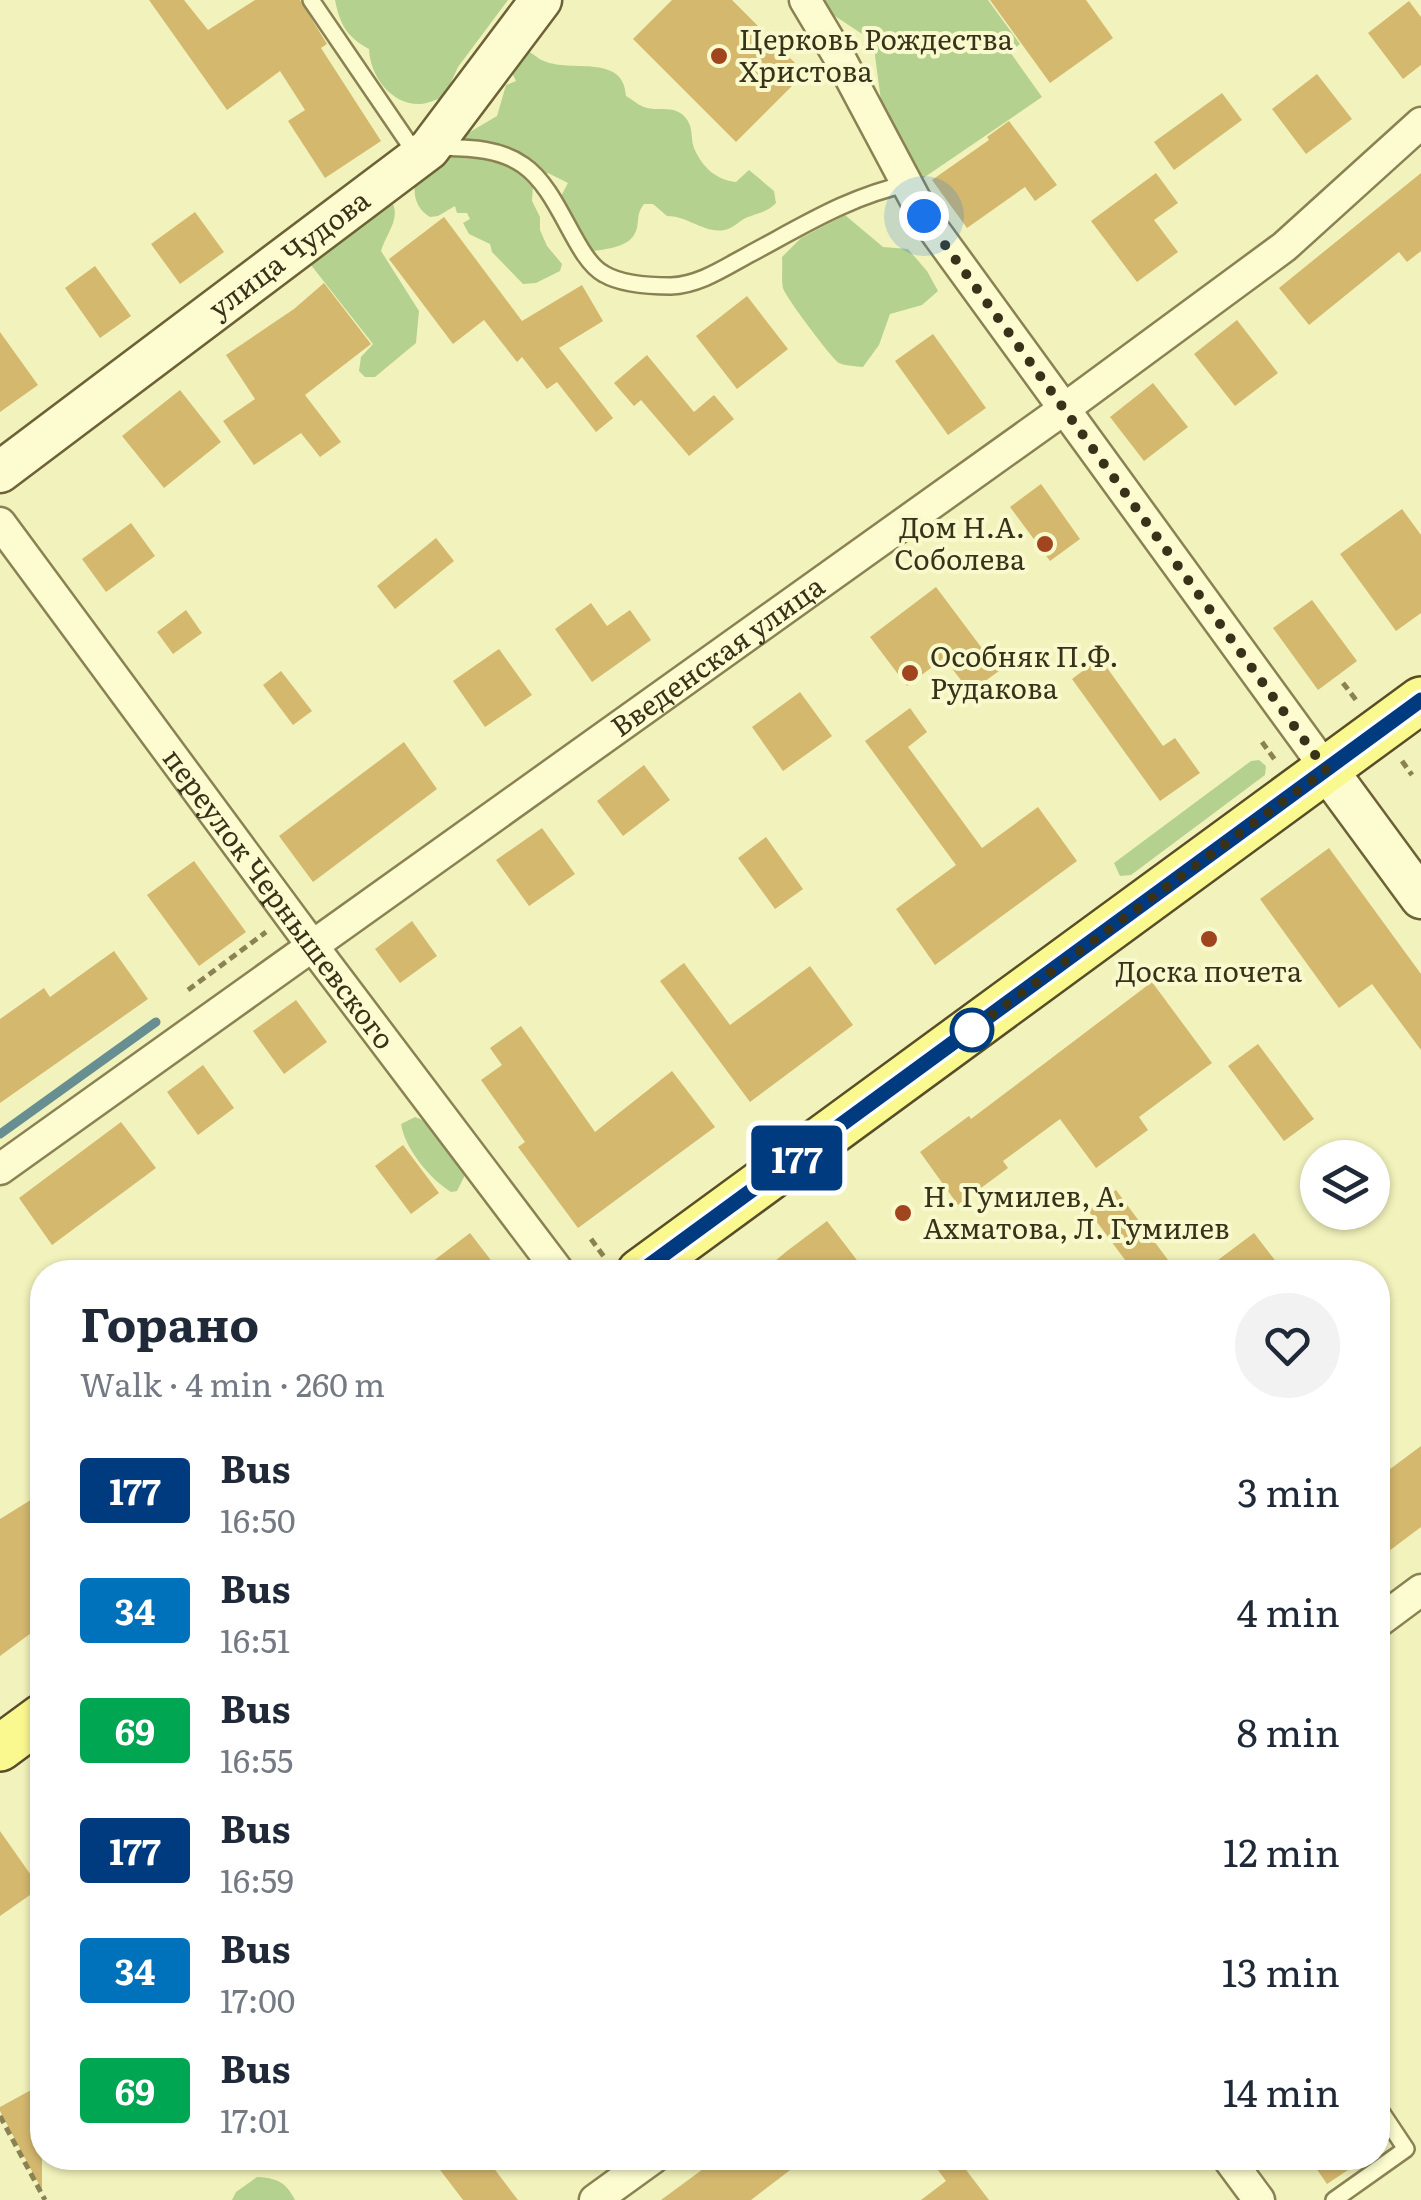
<!DOCTYPE html>
<html lang="en">
<head>
<meta charset="utf-8">
<style>
  :root { --surface:#fff; --page:#f2f2f3; --text:#1f2937; --muted:#747a83 }
  body { margin:0; font-family:Literata,serif; background:var(--page); color:var(--text); height:100vh; display:flex; flex-direction:column; font-size:38px; white-space:nowrap }
  * { box-sizing:border-box; margin:0 }
  p { font-size:32px; color:var(--muted) }
  .icon { flex:none; width:55px; height:55px; fill:none; stroke:currentColor; stroke-width:2; stroke-linecap:round; stroke-linejoin:round }
  .map { position:relative; flex:1; overflow:hidden }
  .sheet { position:absolute; left:30px; top:1260px; width:1360px; height:910px; display:flex; flex-direction:column; background:var(--surface); border-radius:40px; box-shadow:0 2px 8px #0004 }
  .sheet>* { flex:none }
  .badge { padding:0 20px; border-radius:8px; font-size:35px; line-height:65px }
  .fabs { position:absolute; left:1300px; top:1140px; display:grid; gap:20px }
  .fabs a { display:grid; place-items:center; width:90px; height:90px; border-radius:50%; background:var(--surface); box-shadow:0 2px 8px #0004; font-size:50px }
  .you { position:absolute; width:50px; height:50px; margin:-25px; border:8px solid #fff; border-radius:50%; background:#1a73e8; box-shadow:0 0 0 15px #1a73e833 }
  .map>.badge { position:absolute; translate:-50% -50%; box-shadow:0 0 0 5px #fff }
  .round { display:grid; place-items:center; flex:none; width:105px; height:105px; border-radius:52px; background:var(--page) }
  .head { display:flex; align-items:center; justify-content:space-between; height:170px; padding:0 50px }
  h1 { font-size:48px; font-weight:700; line-height:75px }
  ul { padding:0; list-style:none }
  li { display:flex; align-items:center; gap:30px; height:120px; padding:0 50px }
  li div { flex:1 }
  li b { display:block; font-size:38px }
  li em { font-style:normal }
  li .badge { min-width:110px; font-weight:700; text-align:center }
  .map>svg:first-child { display:block }
  .green { fill:#b5d18f }
  .lines { fill:none; stroke-linecap:round; stroke-linejoin:round }
  .stream { stroke:#678f91; stroke-width:9 }
  .building { fill:#d4b86e }
  .lane-casing { stroke:#8b8254; stroke-width:20 }
  .street-casing { stroke:#8b8254; stroke-width:35 }
  .secondary-casing { stroke:#6d6237; stroke-width:45 }
  .primary-casing { stroke:#584d29; stroke-width:50 }
  .path { stroke:#8b8254; stroke-width:5; stroke-dasharray:8 5; stroke-linecap:butt }
  .lane { stroke:#fcfcd0; stroke-width:15 }
  .street { stroke:#fcfcd0; stroke-width:30 }
  .secondary { stroke:#fcfcd0; stroke-width:40 }
  .primary { stroke:#faf98f; stroke-width:45 }
  .line-casing { stroke:#fff; stroke-width:22 }
  .line { stroke:#003b80; stroke-width:15 }
  .walk { stroke:#39321a; stroke-width:10; stroke-dasharray:0 18 }
  .poi-dot { fill:#a0451e; stroke:#f8f9cc; stroke-width:4 }
  .stop-dot { fill:#fff; stroke:#003b80; stroke-width:5 }
  .labels { text-anchor:middle; stroke-width:8; stroke-linejoin:round; paint-order:stroke }
  .poi-label { font-size:28px; fill:#39321a; stroke:#f8f9cc; text-anchor:start }
  .street-label { font-size:28px; fill:#39321a; stroke:#f8f9cc }
</style>
</head>
<body>
<div class="map">
<svg width="1421" height="2200" viewBox="0 0 1421 2200">
  <rect width="100%" height="100%" fill="#f2f2bc"/>
  <!-- green -->
  <path class="green" d="M 335,0 L 508,0 L 458,67 L 444,97 C 437,99 427,104 420,104 C 391,105 370,76 369,49 C 347,37 340,25 335,0 Z
    M 816,0 L 988,0 L 1020,44 L 1010,52 L 1042,97 L 916,183 L 882,108 L 873,41 L 821,7 Z
    M 522,48 C 531,51 536,58 544,61 C 571,73 624,53 626,96 C 633,100 639,106 647,108 C 661,111 674,105 685,117 C 694,127 690,137 694,148 C 702,167 716,180 736,182 L 749,170 L 774,191 L 776,203 C 767,212 759,213 748,217 C 740,220 736,226 728,229 C 707,236 689,216 667,216 L 653,204 L 644,204 C 637,213 639,217 637,228 C 632,247 611,248 594,251 L 584,243 L 560,198 L 568,183 L 548,173 L 533,185 L 532,201 L 540,217 L 540,230 L 547,246 L 562,264 L 560,271 L 536,283 L 523,284 L 492,252 L 490,244 L 469,234 L 463,223 L 470,219 L 467,213 L 457,213 L 455,206 L 438,216 L 430,217 C 416,209 412,194 416,179 L 446,164 L 458,139 L 497,116 L 506,85 L 516,81 L 511,71 Z
    M 392,202 C 401,219 386,234 381,251 L 419,311 L 416,343 L 375,377 L 365,377 L 359,371 L 361,357 L 373,344 L 307,260 Z
    M 845,215 L 883,247 L 908,249 L 927,271 L 938,291 L 922,305 L 890,314 L 879,345 L 863,367 C 856,366 845,366 839,363 C 833,360 784,295 783,288 C 781,279 783,267 782,257 L 801,238 Z
    M 1259,760 L 1266,766 L 1265,775 L 1131,875 L 1120,876 L 1114,863 L 1251,761 Z
    M 415,1117 C 441,1126 452,1151 466,1173 L 457,1191 L 451,1192 C 430,1179 405,1149 401,1124 Z
    M 257,2177 C 277,2178 286,2182 295,2200 L 232,2200 L 236,2192 Z"/>
  <g class="lines">
    <!-- stream -->
    <path class="stream" d="M 0,1134 L 156,1022"/>
  </g>
  <!-- building -->
  <path class="building" d="M 149,0 L 184,0 L 208,30 L 255,0 L 300,0 L 327,44 L 321,48 L 381,141 L 325,178 L 288,121 L 305,110 L 280,71 L 227,110 Z
    M 672,0 L 732,0 L 805,73 L 736,142 L 633,39 Z
    M 990,0 L 1086,0 L 1113,38 L 1050,83 Z
    M 1409,1 L 1421,17 L 1421,65 L 1403,79 L 1368,33 Z
    M 1317,74 L 1352,119 L 1306,154 L 1272,109 Z
    M 1222,93 L 1242,120 L 1174,170 L 1154,142 Z
    M 1009,121 L 1057,185 L 1035,201 L 1025,187 L 967,228 L 932,180 L 989,140 L 987,137 Z
    M 1156,173 L 1178,203 L 1154,220 L 1178,252 L 1137,282 L 1091,221 Z
    M 1421,173 L 1421,251 L 1407,262 L 1399,252 L 1309,325 L 1279,288 Z
    M 195,212 L 224,252 L 180,284 L 151,244 Z
    M 444,217 L 522,321 L 582,285 L 603,321 L 559,348 L 613,418 L 596,432 L 557,382 L 547,389 L 522,357 L 517,362 L 484,320 L 453,344 L 389,259 Z
    M 95,266 L 131,316 L 100,338 L 65,288 Z
    M 324,283 L 371,344 L 305,395 L 341,442 L 320,457 L 301,433 L 254,465 L 223,421 L 255,399 L 226,355 L 294,309 Z
    M 747,296 L 788,349 L 737,389 L 696,336 Z
    M 1237,320 L 1278,373 L 1235,406 L 1194,354 Z
    M 0,332 L 38,385 L 0,412 Z
    M 933,334 L 986,408 L 948,435 L 895,361 Z
    M 647,355 L 694,412 L 714,395 L 734,419 L 689,456 L 641,400 L 634,406 L 614,383 Z
    M 1153,383 L 1188,427 L 1144,461 L 1110,417 Z
    M 180,390 L 221,442 L 164,488 L 122,436 Z
    M 1041,484 L 1080,539 L 1050,561 L 1010,507 Z
    M 1402,509 L 1421,535 L 1421,613 L 1396,631 L 1340,554 Z
    M 131,523 L 155,556 L 106,592 L 82,559 Z
    M 436,538 L 454,561 L 395,609 L 377,586 Z
    M 936,587 L 999,671 L 970,692 L 944,658 L 907,686 L 870,637 Z
    M 1312,600 L 1357,661 L 1318,690 L 1273,628 Z
    M 591,603 L 607,626 L 630,610 L 651,640 L 592,682 L 555,629 Z
    M 186,610 L 202,633 L 173,654 L 157,632 Z
    M 499,649 L 532,695 L 485,727 L 453,681 Z
    M 1100,658 L 1163,746 L 1175,738 L 1200,773 L 1160,801 L 1072,679 Z
    M 281,671 L 312,711 L 293,725 L 263,685 Z
    M 800,692 L 832,736 L 783,771 L 752,727 Z
    M 910,708 L 927,732 L 908,747 L 982,848 L 1038,807 L 1077,861 L 935,965 L 896,909 L 956,865 L 865,741 Z
    M 404,742 L 437,789 L 313,882 L 279,836 Z
    M 644,765 L 670,800 L 623,836 L 597,801 Z
    M 542,828 L 575,874 L 529,906 L 496,860 Z
    M 766,837 L 803,889 L 775,909 L 738,858 Z
    M 1329,848 L 1421,974 L 1421,1050 L 1372,984 L 1339,1008 L 1260,899 Z
    M 194,861 L 246,932 L 199,966 L 147,895 Z
    M 412,921 L 437,956 L 400,983 L 375,949 Z
    M 114,951 L 148,999 L 0,1103 L 0,1019 L 44,988 L 50,997 Z
    M 684,963 L 730,1025 L 810,966 L 853,1025 L 750,1102 L 660,981 Z
    M 1152,982 L 1212,1063 L 1139,1117 L 1148,1130 L 1096,1168 L 1060,1119 L 1003,1161 L 1008,1168 L 958,1205 L 920,1152 L 969,1116 L 971,1119 Z
    M 296,1000 L 327,1042 L 284,1074 L 253,1031 Z
    M 521,1026 L 595,1132 L 672,1071 L 715,1127 L 578,1228 L 518,1147 L 525,1142 L 481,1080 L 502,1065 L 490,1048 Z
    M 1258,1044 L 1314,1119 L 1284,1141 L 1228,1066 Z
    M 203,1065 L 234,1108 L 198,1135 L 167,1092 Z
    M 121,1122 L 156,1168 L 52,1245 L 19,1198 Z
    M 403,1145 L 439,1193 L 411,1214 L 375,1166 Z
    M 1116,1190 L 1177,1272 L 1134,1272 L 1088,1210 Z
    M 827,1221 L 866,1272 L 762,1272 L 787,1251 Z
    M 470,1233 L 500,1272 L 419,1272 Z
    M 1254,1233 L 1284,1272 L 1202,1272 Z
    M 1421,1446 L 1421,1527 L 1389,1551 L 1378,1535 L 1378,1478 Z
    M 42,1493 L 42,1625 L 0,1656 L 0,1519 Z
    M 0,1831 L 40,1888 L 0,1916 Z
    M 42,2084 L 42,2190 L 0,2111 L 0,2107 Z
    M 431,2158 L 486,2158 L 518,2200 L 463,2200 Z
    M 718,2158 L 806,2158 L 751,2200 L 661,2200 Z
    M 929,2158 L 957,2158 L 989,2200 L 921,2200 L 946,2181 Z
    M 1309,2158 L 1366,2158 L 1327,2184 Z"/>
  <g class="lines">
    <!-- lane casing -->
    <g class="lane-casing">
      <path id="lane" d="M 311,0 L 418,157
        M 435,147 C 465,148 498,147 523,165 C 560,190 575,259 604,274 C 621,284 651,286 671,286 C 699,285 724,268 748,255 C 799,228 851,195 908,184
        M 1334,2200 L 1406,2149 L 1378,2107"/>
    </g>
    <!-- street casing -->
    <g class="street-casing">
      <g id="street">
        <path d="M 805,0 L 842,62 L 924,216 L 1327,770"/>
        <path id="s1" d="M 0,523 L 311,944 L 559,1272"/>
        <path id="s2" d="M 0,1169 L 1064,409 L 1284,247 L 1421,123"/>
        <path d="M 1378,1622 L 1421,1590"/>
        <path d="M 1228,2158 L 1259,2200"/>
        <path d="M 595,2200 L 653,2158"/>
      </g>
    </g>
    <!-- secondary casing -->
    <g class="secondary-casing">
      <g id="secondary">
        <path id="s3" d="M 0,472 L 429,149 L 541,0"/>
        <path d="M 1327,770 L 1421,898"/>
      </g>
    </g>
    <!-- primary casing -->
    <g class="primary-casing">
      <path id="primary" d="M 640,1272 L 1421,700
        M 0,1748 L 42,1717"/>
    </g>
    <!-- path -->
    <path class="path" d="M 1343,683 L 1356,700
      M 1262,742 L 1275,760
      M 1402,761 L 1412,775
      M 188,990 L 266,932
      M 591,1239 L 605,1258
      M 0,2116 L 45,2200"/>
    <!-- lane -->
    <use href="#lane" class="lane"/>
    <!-- street -->
    <use href="#street" class="street"/>
    <!-- secondary -->
    <use href="#secondary" class="secondary"/>
    <!-- primary -->
    <use href="#primary" class="primary"/>
  </g>
  <g class="lines">
    <!-- line casing -->
    <g class="line-casing">
      <path id="line" d="M 640,1272 L 1421,700"/>
    </g>
    <!-- line -->
    <use href="#line" class="line"/>
    <!-- walk -->
    <path class="walk" d="M 924,216 L 1326,770 L 958,1040 L 972,1030"/>
  </g>
  <!-- markers -->
  <g class="poi-dot">
    <circle cx="719" cy="56" r="10"/>
    <circle cx="1045" cy="544" r="10"/>
    <circle cx="910" cy="673" r="10"/>
    <circle cx="1209" cy="939" r="10"/>
    <circle cx="903" cy="1213" r="10"/>
  </g>
  <circle class="stop-dot" cx="972" cy="1030" r="20"/>
  <g class="labels">
    <!-- poi labels -->
    <g class="poi-label">
      <text x="739" y="50">Церковь Рождества<tspan x="739" dy="32">Христова</tspan></text>
      <text x="1025" y="538" text-anchor="end">Дом Н.А.<tspan x="1025" dy="32">Соболева</tspan></text>
      <text x="930" y="667">Особняк П.Ф.<tspan x="930" dy="32">Рудакова</tspan></text>
      <text x="1209" y="982" text-anchor="middle">Доска почета</text>
      <text x="923" y="1207">Н. Гумилев, А.<tspan x="923" dy="32">Ахматова, Л. Гумилев</tspan></text>
    </g>
    <!-- street labels -->
    <g class="street-label">
      <text dy="10" stroke="none"><textPath href="#s3" startOffset="362">улица Чудова</textPath></text>
      <text dy="10" stroke="none"><textPath href="#s2" startOffset="882">Введенская улица</textPath></text>
      <text dy="10" stroke="none"><textPath href="#s1" startOffset="468">переулок Чернышевского</textPath></text>
    </g>
  </g>
</svg>
<div class="fabs">
<a><svg class="icon" aria-label="layers" viewBox="0 0 24 24"><path d="M12 4l9 5-9 5-9-5zM3 14l9 5 9-5"/></svg></a>
</div>
<div class="you" style="left:924px;top:216px"></div>
<b class="badge" style="left:797px;top:1158px;background:#003b80;color:#fff">177</b>
<section class="sheet">
<div class="head"><div><h1>Горано</h1><p>Walk · 4 min · 260 m</p></div><a class="round"><svg class="icon" aria-label="heart" viewBox="0 0 24 24"><path d="M12 20l-8-8c-3-5 5-10 8-4 3-6 11-1 8 4z"/></svg></a></div>
<ul>
<li><span class="badge" style="background:#003b80;color:#fff">177</span><div><b>Bus</b><p>16:50</p></div><em>3 min</em></li>
<li><span class="badge" style="background:#0072bc;color:#fff">34</span><div><b>Bus</b><p>16:51</p></div><em>4 min</em></li>
<li><span class="badge" style="background:#00a651;color:#fff">69</span><div><b>Bus</b><p>16:55</p></div><em>8 min</em></li>
<li><span class="badge" style="background:#003b80;color:#fff">177</span><div><b>Bus</b><p>16:59</p></div><em>12 min</em></li>
<li><span class="badge" style="background:#0072bc;color:#fff">34</span><div><b>Bus</b><p>17:00</p></div><em>13 min</em></li>
<li><span class="badge" style="background:#00a651;color:#fff">69</span><div><b>Bus</b><p>17:01</p></div><em>14 min</em></li>
</ul>
</section>
</div>
</body>
</html>
